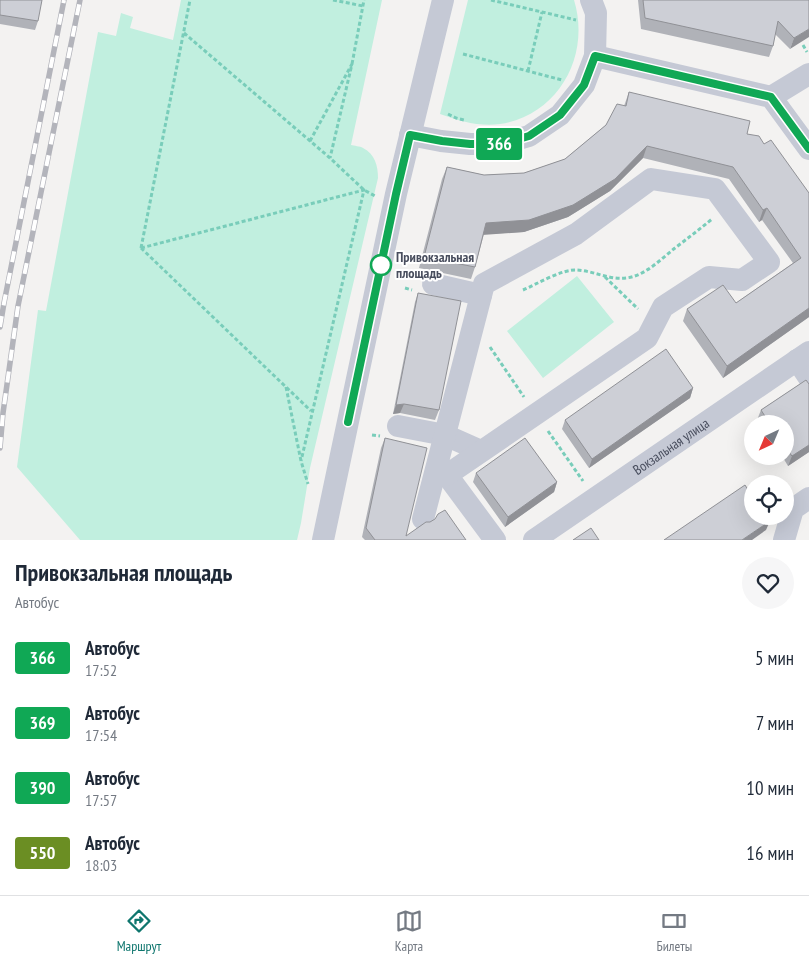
<!DOCTYPE html>
<html lang="ru">
<head>
<meta charset="utf-8">
<style>
  :root { --surface:#fff; --page:#f6f6f7; --text:#1f2937; --muted:#747a83; --line:#e0e1e3; --accent:#0f766e }
  body { margin:0; font-family:"PT Sans Narrow",sans-serif; background:var(--page); color:var(--text); height:100vh; display:flex; flex-direction:column; font-size:19px; white-space:nowrap }
  * { box-sizing:border-box; margin:0 }
  p { font-size:16px; color:var(--muted) }
  .icon { flex:none; width:28px; height:28px; fill:none; stroke:currentColor; stroke-width:2; stroke-linecap:round; stroke-linejoin:round }
  .map { position:relative; height:540px; overflow:hidden }
  .details { display:flex; flex-direction:column; background:var(--surface); flex:1 }
  .details>* { flex:none }
  .badge { padding:0 10px; border-radius:4px; font-size:18px; line-height:32px }
  .needle { width:32px; rotate:224deg }
  .controls { position:absolute; left:744px; top:415px; display:grid; gap:10px }
  .controls a { display:grid; place-items:center; width:50px; height:50px; border-radius:50%; background:var(--surface); box-shadow:0 5px 20px #0002; font-size:25px }
  .map>.badge { position:absolute; translate:-50% -50%; box-shadow:0 0 0 2px #fff }
  .round { display:grid; place-items:center; flex:none; width:52px; height:52px; border-radius:26px; background:var(--page) }
  .overview { display:flex; align-items:center; justify-content:space-between; height:85px; padding:0 15px }
  h1 { font-size:24px; font-weight:600; line-height:38px }
  ul { padding:0; list-style:none }
  li { display:flex; align-items:center; gap:15px; height:65px; padding:0 15px }
  li div { flex:1 }
  li b { display:block; font-size:19px }
  li em { font-style:normal }
  li .badge { min-width:55px; font-weight:700; text-align:center }
  .tabs { display:flex; justify-content:space-around; align-items:center; height:70px; border-top:1px solid var(--line); background:var(--surface); font-size:14px; color:var(--muted) }
  .tabs a { display:grid; justify-items:center; gap:2px }
  .tabs .selected { color:var(--accent) }
  .map>svg:first-child { display:block }
  .green { fill:#c1efdf }
  .lines { fill:none; stroke-linecap:round; stroke-linejoin:round }
  .path { stroke:#79cdba; stroke-width:3; stroke-dasharray:4 2.5; stroke-linecap:butt }
  .minor { stroke:#c5c9d5; stroke-width:22 }
  .rail-casing { stroke:#b3b4bb; stroke-width:5.5 }
  .rail { stroke:#fff; stroke-width:4; stroke-dasharray:11; stroke-linecap:butt }
  .wall { fill:#b0b2b8 }
  .shaded-wall { fill:#909196 }
  .building { fill:#cdcfd6; stroke:#909196 }
  .line-casing { stroke:#fff; stroke-width:11 }
  .line { stroke:#10a855; stroke-width:8 }
  .stop-dot { fill:#fff; stroke:#10a855; stroke-width:2.5 }
  .labels { text-anchor:middle; stroke-width:4; stroke-linejoin:round; paint-order:stroke }
  .stop-label { font-size:14px; font-weight:bold; fill:#494e5e; stroke:#fff; text-anchor:start }
  .street-label { font-size:14px; fill:#494e5e; stroke:#fff }
</style>
</head>
<body>
<div class="map">
<svg width="809" height="540" viewBox="0 0 809 540">
  <rect width="100%" height="100%" fill="#f3f2f1"/>
  <!-- green -->
  <path class="green" d="M 181,0 L 382,0 L 351,145 C 354,146 360,146 363,148 C 375,154 378,166 378,178 L 310,468 L 301,523 L 297,540 L 80,540 L 17,467 L 38,310 L 46,311 L 98,32 L 116,36 L 121,13 L 133,17 L 130,28 L 173,40 Z
    M 468,0 L 574,0 C 591,55 559,115 500,124 C 480,127 459,121 440,114 Z
    M 577,276 L 614,322 L 543,378 L 507,331 Z"/>
  <g class="lines">
    <!-- path -->
    <path class="path" d="M 333,0 L 363,6
      M 491,0 L 576,20
      M 184,33 L 330,158 L 364,190 L 375,196
      M 803,45 L 807,52
      M 463,54 L 562,80
      M 352,64 L 364,0
      M 528,71 L 542,12
      M 448,114 L 456,118 L 464,120
      M 310,141 L 352,64 L 330,158
      M 141,248 L 364,190 L 301,461
      M 141,248 L 190,0
      M 141,248 L 311,411
      M 605,277 L 638,309
      M 405,288 L 412,290
      M 523,290 C 537,284 562,269 577,270 C 594,271 609,280 626,278 C 645,276 661,259 675,248 C 688,238 700,229 712,219
      M 490,347 L 524,397
      M 286,387 L 301,461 L 308,484
      M 548,431 L 583,481
      M 372,435 L 380,436"/>
    <!-- minor -->
    <g class="minor">
      <path d="M 595,56 L 771,97 L 809,149"/>
      <path d="M 771,97 L 809,74"/>
      <path d="M 410,135 L 441,141 L 470,144 L 501,144 L 529,136 L 560,115 L 584,85 L 595,56 L 596,13 L 591,0"/>
      <path d="M 433,284 L 481,295"/>
      <path d="M 797,360 L 809,378"/>
      <path d="M 398,426 L 445,435 L 481,451"/>
      <path d="M 438,463 L 495,540"/>
      <path d="M 423,519 L 484,284 L 576,234 L 651,179 L 715,189 L 769,262 L 742,280 L 709,277 L 663,307 L 647,338 L 447,475"/>
      <path d="M 323,540 L 396,194 L 443,0"/>
      <path id="s1" d="M 534,540 L 809,352"/>
      <path d="M 784,540 L 793,509 L 809,498"/>
    </g>
    <!-- rail casing -->
    <g class="rail-casing">
      <path id="rail" d="M 0,327 L 4,303 L 64,0
        M 0,448 L 3,413 L 18,306 L 80,0"/>
    </g>
    <!-- rail -->
    <use href="#rail" class="rail"/>
  </g>
  <!-- wall -->
  <path class="wall" d="M 0,0 L 38,21 L 35,30 L 0,24 Z
    M 638,0 L 809,0 L 790,49 L 775,34 L 773,46 L 769,57 L 641,29 Z
    M 629,92 L 747,134 L 764,144 L 809,193 L 809,317 L 723,378 L 683,321 L 687,309 L 736,303 L 793,263 L 762,220 L 759,222 L 729,179 L 643,158 L 610,191 L 568,217 L 524,232 L 484,234 L 475,267 L 471,279 L 419,268 L 442,179 L 447,167 L 484,175 L 524,173 L 565,159 L 606,125 L 624,106 Z
    M 418,293 L 439,410 L 435,420 L 400,413 L 393,414 L 415,302 Z
    M 806,380 L 809,384 L 809,452 L 788,466 L 782,456 L 785,456 L 785,424 L 760,424 L 757,420 L 761,410 Z
    M 693,388 L 690,398 L 589,468 L 562,429 L 565,420 Z
    M 385,438 L 406,536 L 466,540 L 365,540 L 362,537 L 381,448 Z
    M 476,473 L 557,482 L 554,492 L 505,527 L 473,482 Z"/>
  <!-- shaded-wall -->
  <path class="shaded-wall" d="M 809,29 L 809,37 L 790,49 L 794,38 Z
    M 647,146 L 643,158 L 610,191 L 568,217 L 524,232 L 482,235 L 486,223 Z
    M 767,208 L 762,220 L 759,222 L 763,210 Z
    M 809,308 L 809,317 L 723,378 L 727,366 Z
    M 693,388 L 690,398 L 589,468 L 592,459 Z
    M 404,404 L 400,413 L 393,414 L 396,405 Z
    M 809,445 L 809,452 L 788,466 L 792,456 Z
    M 557,482 L 554,492 L 505,527 L 508,517 Z
    M 770,521 L 766,530 L 752,540 L 742,540 Z"/>
  <!-- building -->
  <path class="building" d="M 0,0 L 42,0 L 38,21 L 0,15 Z
    M 643,0 L 809,0 L 809,29 L 794,38 L 778,21 L 773,46 L 645,18 Z
    M 629,92 L 750,121 L 747,134 L 759,136 L 764,144 L 771,140 L 809,193 L 809,308 L 727,366 L 687,309 L 723,285 L 736,303 L 801,258 L 767,208 L 763,210 L 733,167 L 647,146 L 615,179 L 573,205 L 529,220 L 486,223 L 475,267 L 424,257 L 447,167 L 484,175 L 524,173 L 565,159 L 606,125 L 617,104 L 626,106 Z
    M 418,293 L 461,301 L 439,410 L 404,404 L 396,405 Z
    M 666,349 L 693,388 L 592,459 L 565,420 Z
    M 806,380 L 809,384 L 809,445 L 792,456 L 785,447 L 785,424 L 770,424 L 761,410 Z
    M 385,438 L 427,448 L 406,536 L 426,522 L 430,522 L 435,519 L 438,514 L 445,510 L 466,540 L 375,540 L 366,528 Z
    M 525,438 L 557,482 L 508,517 L 476,473 Z
    M 745,485 L 752,496 L 752,516 L 766,516 L 770,521 L 742,540 L 664,540 Z
    M 591,528 L 599,540 L 573,540 Z"/>
  <g class="lines">
    <!-- line casing -->
    <g class="line-casing">
      <path id="line" d="M 348,422 L 396,194 L 410,135 L 442,141 L 470,144 L 501,144 L 529,136 L 560,115 L 584,85 L 595,56 L 771,97 L 809,149"/>
    </g>
    <!-- line -->
    <use href="#line" class="line"/>
  </g>
  <!-- markers -->
  <circle class="stop-dot" cx="381" cy="265" r="10"/>
  <g class="labels">
    <!-- stop labels -->
    <g class="stop-label">
      <text x="396" y="262">Привокзальная<tspan x="396" dy="16">площадь</tspan></text>
    </g>
    <!-- street labels -->
    <g class="street-label">
      <text dy="5" stroke="none"><textPath href="#s1" startOffset="166">Вокзальная улица</textPath></text>
    </g>
  </g>
</svg>
<div class="controls">
<a><svg class="needle" viewBox="-14 -14 28 28"><path d="M0-13l5 13h-10z" fill="#e53935"/><path d="M0 13l5-13h-10z" fill="#747a83"/></svg></a>
<a><svg class="icon" aria-label="locate" viewBox="0 0 24 24"><circle cx="12" cy="12" r="6"/><path d="M12 2v4M12 18v4M2 12h4M18 12h4"/></svg></a>
</div>
<b class="badge" style="left:499px;top:144px;background:#10a855;color:#fff">366</b>
</div>
<section class="details">
<div class="overview"><div><h1>Привокзальная площадь</h1><p>Автобус</p></div><a class="round"><svg class="icon" aria-label="heart" viewBox="0 0 24 24"><path d="M12 20l-8-8c-3-5 5-10 8-4 3-6 11-1 8 4z"/></svg></a></div>
<ul>
<li><span class="badge" style="background:#10a855;color:#fff">366</span><div><b>Автобус</b><p>17:52</p></div><em>5 мин</em></li>
<li><span class="badge" style="background:#10a855;color:#fff">369</span><div><b>Автобус</b><p>17:54</p></div><em>7 мин</em></li>
<li><span class="badge" style="background:#10a855;color:#fff">390</span><div><b>Автобус</b><p>17:57</p></div><em>10 мин</em></li>
<li><span class="badge" style="background:#6b8e23;color:#fff">550</span><div><b>Автобус</b><p>18:03</p></div><em>16 мин</em></li>
</ul>
</section>
<nav class="tabs">
<a class="selected"><svg class="icon" aria-label="directions" viewBox="0 0 24 24"><path d="M12 3l9 9-9 9-9-9zM9 14v-3h6M13 9l2 2-2 2"/></svg>Маршрут</a>
<a><svg class="icon" aria-label="map" viewBox="0 0 24 24"><path d="M3 6l6-2 6 2 6-2v14l-6 2-6-2-6 2zM9 4v14M15 6v14"/></svg>Карта</a>
<a><svg class="icon" aria-label="tickets" viewBox="0 0 24 24"><path d="M3 7h18v10H3zM15 7v10"/></svg>Билеты</a>
</nav>
</body>
</html>
